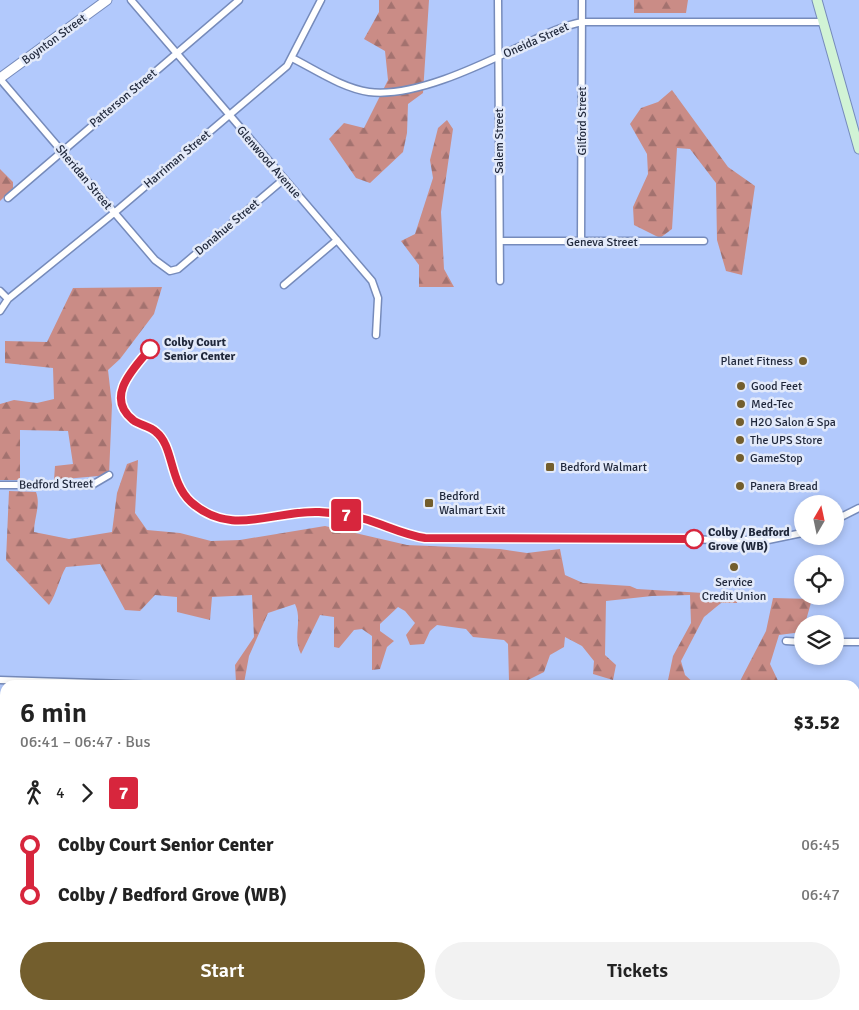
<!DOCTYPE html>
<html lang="en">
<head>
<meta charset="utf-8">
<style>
  :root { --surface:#fff; --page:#f2f2f2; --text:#222; --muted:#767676; --accent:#735e2d }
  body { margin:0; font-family:Signika,sans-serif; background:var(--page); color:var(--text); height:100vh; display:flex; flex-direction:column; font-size:19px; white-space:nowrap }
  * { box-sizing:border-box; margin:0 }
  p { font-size:16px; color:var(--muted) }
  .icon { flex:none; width:28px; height:28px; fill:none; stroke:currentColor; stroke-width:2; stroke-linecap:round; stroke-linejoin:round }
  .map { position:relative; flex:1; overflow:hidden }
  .details { position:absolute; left:0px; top:680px; width:860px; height:330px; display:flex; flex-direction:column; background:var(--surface); border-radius:15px 15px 0 0; box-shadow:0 2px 8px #0003 }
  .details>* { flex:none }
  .badge { padding:0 10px; border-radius:4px; font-size:18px; line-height:32px }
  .needle { width:32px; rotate:9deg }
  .buttons { position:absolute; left:794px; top:495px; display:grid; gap:10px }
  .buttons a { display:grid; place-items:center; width:50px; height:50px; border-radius:50%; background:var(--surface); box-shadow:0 2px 8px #0003; font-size:25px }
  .map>.badge { position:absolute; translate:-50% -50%; box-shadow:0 0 0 2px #fff }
  .legs { display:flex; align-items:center; gap:8px; height:55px; padding:0 20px; font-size:16px }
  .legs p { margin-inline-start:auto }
  .head { display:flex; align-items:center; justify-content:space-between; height:85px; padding:0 20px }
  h1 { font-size:28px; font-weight:600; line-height:38px }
  .primary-button { display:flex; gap:10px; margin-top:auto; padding:10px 20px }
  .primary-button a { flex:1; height:58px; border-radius:30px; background:var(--accent); color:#fff; font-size:20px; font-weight:600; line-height:58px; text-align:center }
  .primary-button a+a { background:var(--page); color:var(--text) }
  ul { padding:0 20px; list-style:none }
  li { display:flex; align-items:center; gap:18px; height:50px; font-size:19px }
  li i { display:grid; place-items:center; width:8px; height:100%; margin:0 6px; background:currentColor }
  li i::after { content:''; width:12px; height:12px; margin:-6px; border:4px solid; border-radius:50%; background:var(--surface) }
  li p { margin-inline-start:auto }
  li:first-child i { background:linear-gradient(#0000 50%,currentColor 0) }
  li:last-child i { background:linear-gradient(currentColor 50%,#0000 0) }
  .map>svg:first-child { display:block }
  .forest { fill:url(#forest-firs) }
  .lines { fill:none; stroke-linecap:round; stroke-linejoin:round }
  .minor-casing { stroke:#768bbb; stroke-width:9 }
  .tertiary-casing { stroke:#768bbb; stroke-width:11 }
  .secondary-casing { stroke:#768bbb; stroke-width:11 }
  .minor { stroke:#fff; stroke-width:6 }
  .tertiary { stroke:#fff; stroke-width:9 }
  .secondary { stroke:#d1f3d5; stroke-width:9 }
  .line-1-casing { stroke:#fff; stroke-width:11 }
  .line-1 { stroke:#d7263d; stroke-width:8 }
  .stop-1-dot { fill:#fff; stroke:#d7263d; stroke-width:2.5 }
  .poi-dot { fill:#735e2d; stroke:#e3eafa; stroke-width:2 }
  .labels { text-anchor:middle; stroke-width:5; stroke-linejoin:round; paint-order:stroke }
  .street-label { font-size:12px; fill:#1f273a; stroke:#e3eafa }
  .stop-label { font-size:12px; font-weight:bold; fill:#1f273a; stroke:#e3eafa; text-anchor:start }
  .poi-label { font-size:12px; fill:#1f273a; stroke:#e3eafa; text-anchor:start }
</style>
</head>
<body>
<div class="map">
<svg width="859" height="1010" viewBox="0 0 859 1010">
  <defs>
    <pattern id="forest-firs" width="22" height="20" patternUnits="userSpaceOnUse" patternTransform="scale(1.25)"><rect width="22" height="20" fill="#ca8c86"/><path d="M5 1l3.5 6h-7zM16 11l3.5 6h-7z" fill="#a3726f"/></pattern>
  </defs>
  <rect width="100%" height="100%" fill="#b2c9fc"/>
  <!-- forest -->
  <path class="forest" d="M 379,0 L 429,0 L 423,93 L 408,104 L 407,133 L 403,152 L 370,183 L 356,178 L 329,139 L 344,123 L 364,128 L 388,80 L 385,51 L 364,39 L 379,12 Z
    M 634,0 L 688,0 L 686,13 L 634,13 Z
    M 672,90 L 728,167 L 755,186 L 742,275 L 726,271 L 717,240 L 716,183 L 690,149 L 677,148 L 672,229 L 660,238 L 634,225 L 633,207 L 648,174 L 647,154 L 630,124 L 641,108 L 658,102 Z
    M 447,120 L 453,129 L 441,212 L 444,269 L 454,287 L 419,287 L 419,265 L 401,241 L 415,234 L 433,178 L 430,160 L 438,128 Z
    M 0,169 L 13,182 L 13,188 L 0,201 Z
    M 162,287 L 154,314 L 120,359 L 108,370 L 112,405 L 109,475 L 54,480 L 55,466 L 73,464 L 68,431 L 20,430 L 20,480 L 0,480 L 0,404 L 14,400 L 37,403 L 54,399 L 53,368 L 5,363 L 5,341 L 47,342 L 73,288 Z
    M 138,460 L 135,513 L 147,530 L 180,533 L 211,541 L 240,540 L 325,526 L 407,545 L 500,549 L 527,553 L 560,549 L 565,575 L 583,583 L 630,586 L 637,589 L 737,595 L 737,603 L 721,603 L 704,617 L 681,661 L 685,675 L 696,685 L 667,685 L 673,656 L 691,623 L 690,595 L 652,596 L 606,601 L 605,655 L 616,665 L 613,680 L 593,674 L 594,661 L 582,646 L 565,637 L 564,647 L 550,655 L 544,672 L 522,683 L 509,681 L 508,644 L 504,640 L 473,637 L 466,629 L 437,625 L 430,631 L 424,644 L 410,645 L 406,635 L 415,623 L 405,611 L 398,607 L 380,624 L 380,631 L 394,641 L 387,647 L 380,669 L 372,670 L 372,636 L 362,629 L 354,630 L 339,648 L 334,647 L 334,617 L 320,615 L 301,654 C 292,637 303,621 295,604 L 268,613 L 249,656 L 244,683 L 236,682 L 235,665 L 254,637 L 252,595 L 212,597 L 210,620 L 177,612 L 177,597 L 155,595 L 140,611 L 125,610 L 100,564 L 66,567 C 59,579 57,593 49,605 L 6,560 L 9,491 L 36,492 C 41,505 34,518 34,532 L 69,539 L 112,532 L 117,493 L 127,464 Z
    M 773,598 L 812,599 L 805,624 L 802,624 L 802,632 L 779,635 L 770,664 L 780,685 L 738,685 L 766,631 Z
    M 3,689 L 5,689 L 5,817 L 0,812 L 0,709 Z
    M 157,1005 L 211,1005 L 211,1010 L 158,1010 Z
    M 338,1005 L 465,1005 L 478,1010 L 338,1010 Z
    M 565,1005 L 778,1005 L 767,1006 L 767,1010 L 558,1010 Z"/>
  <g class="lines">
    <!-- minor casing -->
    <g class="minor-casing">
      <path id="minor" d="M 131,0 L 372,281 L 378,298 L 376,335
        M 498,0 L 500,281
        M 292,58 C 316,70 342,88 369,92 C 415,98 483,64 525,44 C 544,35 562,26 582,22 L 823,22
        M 0,79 L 155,260 L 170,271 L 178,269 L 284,179
        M 8,198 L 239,0
        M 500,241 L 704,241
        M 581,242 L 582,0
        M 284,285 L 337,240
        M 0,291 L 8,299
        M 0,311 L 8,299 L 114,213 L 287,66 L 321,0
        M 0,485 L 92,485 L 109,475
        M 835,520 L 859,508
        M 435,538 L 768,540 L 802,533
        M 786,641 L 802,642
        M 835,642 L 859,642
        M 0,680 L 159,685
        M 855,855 L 859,855
        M 0,916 L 5,926
        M 855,967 L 859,967
        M 102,1005 L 108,1010
        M 150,1005 L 151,1010
        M 90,1010 L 94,1005
        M 551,1010 L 557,1005
        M 837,1010 L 837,1005"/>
    </g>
    <!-- tertiary casing -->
    <g class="tertiary-casing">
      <path id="tertiary" d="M 0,78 L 107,0"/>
    </g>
    <!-- secondary casing -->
    <g class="secondary-casing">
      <path id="secondary" d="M 817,0 L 859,149"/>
    </g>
    <!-- minor -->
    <use href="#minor" class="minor"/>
    <!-- tertiary -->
    <use href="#tertiary" class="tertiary"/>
    <!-- secondary -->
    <use href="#secondary" class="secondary"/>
  </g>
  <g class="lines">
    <!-- line-1 casing -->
    <g class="line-1-casing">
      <path id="line-1" d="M 150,349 C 134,368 104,397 133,420 C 139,425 150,426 156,432 C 174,446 169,482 191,502 C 231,538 273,510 319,512 C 335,513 352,515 368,520 C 387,526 405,535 425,538 L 694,539"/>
    </g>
    <!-- line-1 -->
    <use href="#line-1" class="line-1"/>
  </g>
  <!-- markers -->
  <g class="stop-1-dot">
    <circle cx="150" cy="349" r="9"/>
    <circle cx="694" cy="539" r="9"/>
  </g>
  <g class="poi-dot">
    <circle cx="803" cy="361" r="5"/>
    <circle cx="741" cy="386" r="5"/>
    <circle cx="741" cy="404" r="5"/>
    <circle cx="740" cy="422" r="5"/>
    <circle cx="740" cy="440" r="5"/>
    <circle cx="740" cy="458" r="5"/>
    <rect x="545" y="462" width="10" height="10" rx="2.5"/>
    <circle cx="740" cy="486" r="5"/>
    <rect x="424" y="498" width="10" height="10" rx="2.5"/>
    <circle cx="734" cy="567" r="5"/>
  </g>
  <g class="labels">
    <!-- street labels -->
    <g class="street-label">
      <text transform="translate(54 39) rotate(-36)" y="4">Boynton Street</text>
      <text transform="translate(536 40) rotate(-24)" y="4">Oneida Street</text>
      <text transform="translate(123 98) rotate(-40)" y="4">Patterson Street</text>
      <text transform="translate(582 121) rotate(-90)" y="4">Gilford Street</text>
      <text transform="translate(499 141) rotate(-90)" y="4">Salem Street</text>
      <text transform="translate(177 159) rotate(-40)" y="4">Harriman Street</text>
      <text transform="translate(269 162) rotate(49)" y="4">Glenwood Avenue</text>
      <text transform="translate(84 177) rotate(50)" y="4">Sheridan Street</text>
      <text transform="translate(227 227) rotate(-40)" y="4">Donahue Street</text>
      <text x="602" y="246">Geneva Street</text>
      <text transform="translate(56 484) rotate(-1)" y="4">Bedford Street</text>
    </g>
    <!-- stop labels -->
    <g class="stop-label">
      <text x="164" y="346">Colby Court<tspan x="164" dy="14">Senior Center</tspan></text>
      <text x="708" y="536">Colby / Bedford<tspan x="708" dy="14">Grove (WB)</tspan></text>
    </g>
    <!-- poi labels -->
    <g class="poi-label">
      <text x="793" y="365" text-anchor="end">Planet Fitness</text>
      <text x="751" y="390">Good Feet</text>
      <text x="751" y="408">Med-Tec</text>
      <text x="750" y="426">H2O Salon &amp; Spa</text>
      <text x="750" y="444">The UPS Store</text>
      <text x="750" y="462">GameStop</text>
      <text x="560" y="471">Bedford Walmart</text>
      <text x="750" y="490">Panera Bread</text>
      <text x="439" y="500">Bedford<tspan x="439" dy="14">Walmart Exit</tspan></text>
      <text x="734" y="586" text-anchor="middle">Service<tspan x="734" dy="14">Credit Union</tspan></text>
    </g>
  </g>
</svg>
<div class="buttons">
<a><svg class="needle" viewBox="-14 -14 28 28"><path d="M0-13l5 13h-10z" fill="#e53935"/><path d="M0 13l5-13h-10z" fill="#767676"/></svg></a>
<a><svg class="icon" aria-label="locate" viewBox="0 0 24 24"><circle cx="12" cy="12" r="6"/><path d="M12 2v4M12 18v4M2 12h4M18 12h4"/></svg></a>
<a><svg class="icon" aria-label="layers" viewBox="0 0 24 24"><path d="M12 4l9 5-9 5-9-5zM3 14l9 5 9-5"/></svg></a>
</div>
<b class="badge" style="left:346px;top:515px;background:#d7263d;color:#fff">7</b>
<section class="details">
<div class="head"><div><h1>6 min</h1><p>06:41 – 06:47 · Bus</p></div><b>$3.52</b></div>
<div class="legs"><svg class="icon" aria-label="walk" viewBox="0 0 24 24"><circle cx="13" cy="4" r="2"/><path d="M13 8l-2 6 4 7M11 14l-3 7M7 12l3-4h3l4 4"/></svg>4<svg class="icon" aria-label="forward" viewBox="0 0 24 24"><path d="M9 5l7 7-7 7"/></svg><b class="badge" style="background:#d7263d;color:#fff">7</b></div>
<ul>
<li><i style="color:#d7263d"></i><b>Colby Court Senior Center</b><p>06:45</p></li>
<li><i style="color:#d7263d"></i><b>Colby / Bedford Grove (WB)</b><p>06:47</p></li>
</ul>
<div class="primary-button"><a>Start</a><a>Tickets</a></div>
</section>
</div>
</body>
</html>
